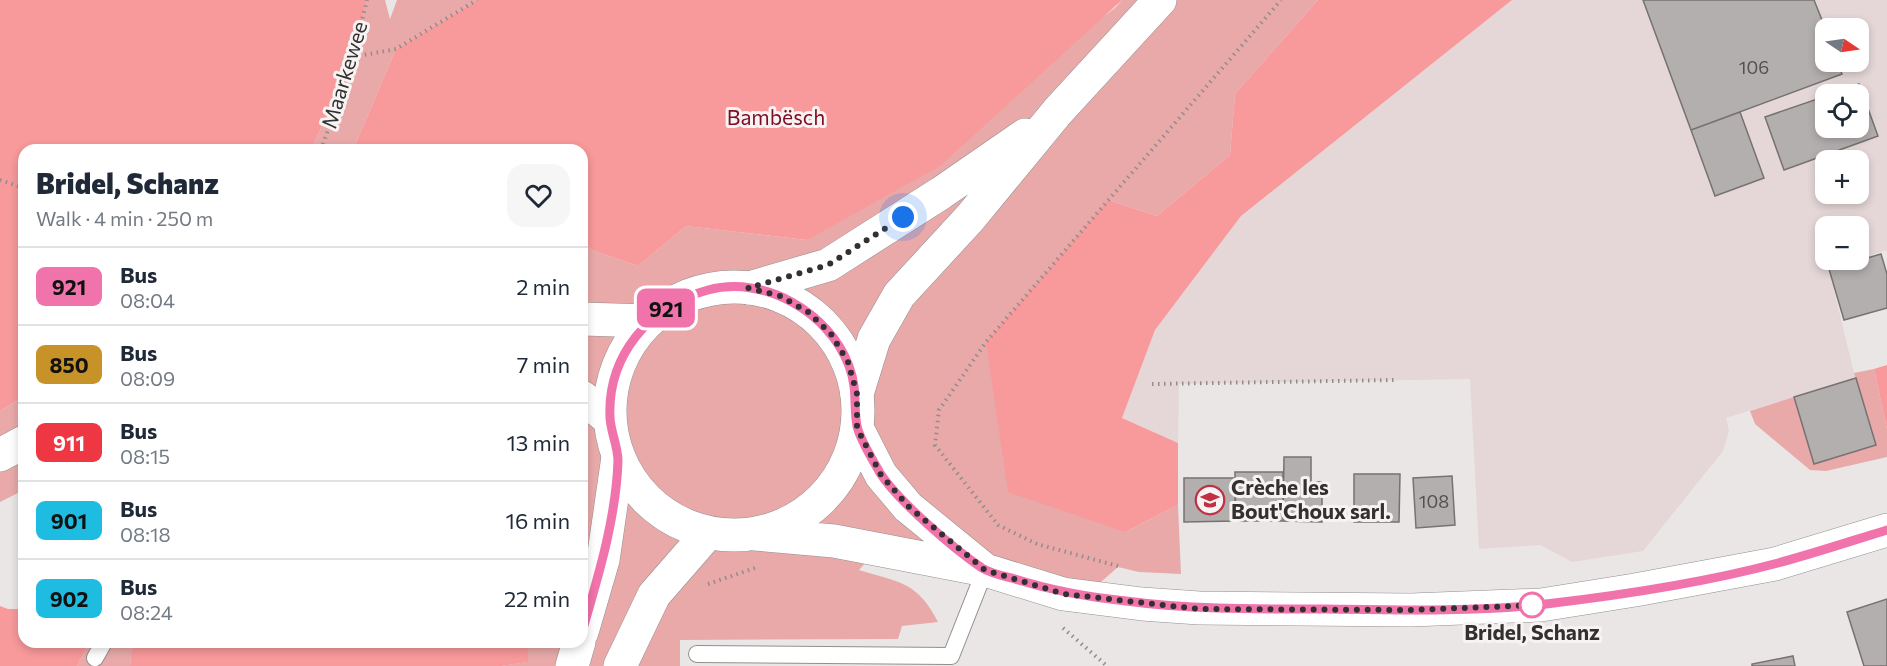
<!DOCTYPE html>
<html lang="en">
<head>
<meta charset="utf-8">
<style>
  :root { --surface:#fff; --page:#f6f6f7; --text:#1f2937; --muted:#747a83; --line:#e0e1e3 }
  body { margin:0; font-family:Commissioner,sans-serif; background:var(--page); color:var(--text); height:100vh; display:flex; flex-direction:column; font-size:22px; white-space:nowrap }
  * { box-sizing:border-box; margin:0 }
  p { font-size:20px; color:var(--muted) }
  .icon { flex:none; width:33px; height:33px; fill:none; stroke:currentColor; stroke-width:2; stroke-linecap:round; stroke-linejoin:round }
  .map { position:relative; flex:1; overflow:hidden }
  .drawer { position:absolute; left:18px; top:144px; width:570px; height:504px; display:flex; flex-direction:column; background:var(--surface); border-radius:18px; box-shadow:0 3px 9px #0003 }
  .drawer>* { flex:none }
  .badge { padding:0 12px; border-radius:9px; font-size:21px; line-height:39px }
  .needle { width:39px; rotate:103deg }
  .fabs { position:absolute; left:1815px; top:18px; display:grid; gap:12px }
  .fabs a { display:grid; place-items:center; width:54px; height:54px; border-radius:12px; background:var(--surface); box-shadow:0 3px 9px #0003; font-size:30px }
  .you { position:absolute; width:30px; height:30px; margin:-15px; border:4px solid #fff; border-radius:50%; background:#1a73e8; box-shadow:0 0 0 9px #1a73e833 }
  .map>.badge { position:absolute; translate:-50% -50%; box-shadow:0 0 0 3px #fff }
  .round { display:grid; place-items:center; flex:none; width:63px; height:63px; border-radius:18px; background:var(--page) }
  .head { display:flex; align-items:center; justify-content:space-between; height:102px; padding:0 18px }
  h1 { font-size:28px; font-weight:800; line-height:45px }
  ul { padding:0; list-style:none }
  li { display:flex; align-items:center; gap:18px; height:78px; padding:0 18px; border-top:2px solid var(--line) }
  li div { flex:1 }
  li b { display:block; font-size:22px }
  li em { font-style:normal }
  li .badge { min-width:66px; font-weight:700; text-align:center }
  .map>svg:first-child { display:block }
  .built { fill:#e5d7d7; fill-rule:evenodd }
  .green { fill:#e9a9a9 }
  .forest { fill:#f8999b }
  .building { fill:#b4afaf; stroke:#777272; stroke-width:1.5 }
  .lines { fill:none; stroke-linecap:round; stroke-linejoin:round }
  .lane-casing { stroke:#938e8e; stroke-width:18 }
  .secondary-casing { stroke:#938e8e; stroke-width:34 }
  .primary-casing { stroke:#938e8e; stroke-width:34 }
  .path { stroke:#918d8d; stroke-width:4; stroke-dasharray:1.5 4.5; stroke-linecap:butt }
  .lane { stroke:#fff; stroke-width:16 }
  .secondary { stroke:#fff; stroke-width:33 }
  .primary { stroke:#fff; stroke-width:33 }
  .line-casing { stroke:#fff; stroke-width:14 }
  .line { stroke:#f173ac; stroke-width:9 }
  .walk { stroke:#323030; stroke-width:6; stroke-dasharray:0 10.8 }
  .stop-dot { fill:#fff; stroke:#f173ac; stroke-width:3 }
  .labels { text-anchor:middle; stroke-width:6; stroke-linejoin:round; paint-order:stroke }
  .number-label { font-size:18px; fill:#525050 }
  .street-label { font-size:21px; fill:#323030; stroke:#f8f3f3 }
  .park-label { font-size:21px; fill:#7e0c23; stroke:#f8f3f3 }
  .poi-label { font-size:21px; font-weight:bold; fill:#323030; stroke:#f8f3f3; text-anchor:start }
  .stop-label { font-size:21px; font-weight:bold; fill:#323030; stroke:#f8f3f3 }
</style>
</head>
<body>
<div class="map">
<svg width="1887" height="666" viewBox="0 0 1887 666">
  <rect width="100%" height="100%" fill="#ebe6e6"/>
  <!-- built -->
  <path class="built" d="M 1512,0 L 1887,0 L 1887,250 L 1829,269 L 1854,373 L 1876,445 L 1814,464 L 1794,397 L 1726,418 L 1729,431 L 1723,451 L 1643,551 L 1572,562 L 1540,545 L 1479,549 L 1470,379 L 1179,384 L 1178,443 L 1122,418 L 1155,330 L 1241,216 ZM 1826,28 L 1858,28 L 1858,62 L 1826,62 ZM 1826,94 L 1858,94 L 1858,128 L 1826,128 ZM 1826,160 L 1858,160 L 1858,194 L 1826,194 ZM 1826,226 L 1858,226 L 1858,260 L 1826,260 Z"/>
  <!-- green -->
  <path class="green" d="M 367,0 L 385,0 L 390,19 L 397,0 L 477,0 L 396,49 L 353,150 L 311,150 L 353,57 Z
    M 1122,0 L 1318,0 L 1235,94 L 1230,155 L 1157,216 L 1108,200 L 1125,532 L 1178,505 L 1181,574 L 1139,572 L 1118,567 L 1085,596 L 876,551 L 859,570 C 900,583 917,581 938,622 L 902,626 L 898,639 L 680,640 L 680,666 L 501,666 L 527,662 L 528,642 L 582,642 L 582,226 L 589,249 L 638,266 L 686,226 L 807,240 L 1115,8 Z
    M 1874,369 L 1887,429 L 1887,457 L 1826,471 L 1810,470 L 1755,424 L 1750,411 L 1794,397 L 1814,464 L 1875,445 L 1854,373 Z
    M 24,396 L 24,490 L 0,502 L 0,411 Z
    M 90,642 L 132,642 L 130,666 L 77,666 Z"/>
  <!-- forest -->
  <path class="forest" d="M 0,0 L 367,0 L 353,57 L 311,150 L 24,150 L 24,396 L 0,411 Z
    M 477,0 L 1122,0 L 940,166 L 807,240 L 686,226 L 638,266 L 589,249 L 582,226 L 582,150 L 353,150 L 396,49 Z
    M 1318,0 L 1512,0 L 1241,216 L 1155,330 L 1122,418 L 1178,443 L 1178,505 L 1125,532 L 1008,492 L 986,342 L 1108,200 L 1157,216 L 1230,155 L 1235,94 Z
    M 1887,365 L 1887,429 L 1874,369 Z
    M 0,606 L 8,609 L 24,609 L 24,642 L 90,642 L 77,666 L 0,666 Z
    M 132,642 L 528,642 L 528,662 L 501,666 L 130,666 Z"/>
  <!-- building -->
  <path class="building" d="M 1643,0 L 1814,0 L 1826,30 L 1826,62 L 1837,62 L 1842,74 L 1691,130 Z
    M 1859,84 L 1878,136 L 1784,170 L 1765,117 L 1826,96 L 1826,128 L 1858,128 L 1858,94 L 1829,94 Z
    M 1740,112 L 1764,178 L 1715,196 L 1691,130 Z
    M 1881,254 L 1887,274 L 1887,308 L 1844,320 L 1829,269 Z
    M 1856,378 L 1876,445 L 1814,464 L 1794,397 Z
    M 1284,457 L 1311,457 L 1311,482 L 1322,482 L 1322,522 L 1283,521 Z
    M 1235,472 L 1283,472 L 1283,521 L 1235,521 Z
    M 1354,474 L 1400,474 L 1399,522 L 1354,522 Z
    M 1452,476 L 1455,525 L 1416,528 L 1413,478 Z
    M 1184,478 L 1236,478 L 1235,521 L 1184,522 Z
    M 1887,599 L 1887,666 L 1864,666 L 1847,612 Z
    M 1793,656 L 1795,666 L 1752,666 L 1752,664 Z"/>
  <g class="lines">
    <!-- lane casing -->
    <g class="lane-casing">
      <path id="lane" d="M 697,654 L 951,656 L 985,570
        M 95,658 L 104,642"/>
    </g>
    <!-- secondary casing -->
    <g class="secondary-casing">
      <path id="secondary" d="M 749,288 L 828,265 L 941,193 L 1025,135
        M 857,394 L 874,339 L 899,295 L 970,218 L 1058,111 L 1160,0
        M 582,632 L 603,560 L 618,457
        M 572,666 L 579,642
        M 620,666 L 654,595 L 708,533"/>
    </g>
    <!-- primary casing -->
    <g class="primary-casing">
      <path id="primary" d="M610 411a124 124 0 1 1 248 0a124 124 0 1 1-248 0Z
        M 582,319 L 649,321
        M 582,397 L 610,420
        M 857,428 L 881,475 L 908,507 L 984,569
        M 0,455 L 24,442
        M 755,534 L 834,541 L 985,570 L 1063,594 L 1142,604 L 1199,608 L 1411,610 L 1541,605 L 1635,590 L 1775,564 L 1887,530"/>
    </g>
    <!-- path -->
    <path class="path" d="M 353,57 L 396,49 L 477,0
      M 321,150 L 353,57 L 367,0
      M 0,180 L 24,188
      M 1152,384 L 1394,380
      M 1118,566 L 1037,544 L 998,525 L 935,445 L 939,410 L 986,342 L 1281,0
      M 708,584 L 758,567
      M 1063,628 L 1107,666"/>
    <!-- lane -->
    <use href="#lane" class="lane"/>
    <!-- secondary -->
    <use href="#secondary" class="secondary"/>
    <!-- primary -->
    <use href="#primary" class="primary"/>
  </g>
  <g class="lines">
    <!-- line casing -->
    <g class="line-casing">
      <path id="line" d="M 582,632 C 598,577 616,519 618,461 C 618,447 611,433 610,418 C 607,356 649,306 708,290 C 764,275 829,312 849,366 C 858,390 853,405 857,426 C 860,440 873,460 880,473 C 898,501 954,549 982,568 C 992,574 1004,576 1015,579 C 1053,591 1087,597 1126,601 C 1193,610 1260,609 1327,609 C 1397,610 1477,612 1546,604 C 1623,595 1703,583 1778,563 C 1815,553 1851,541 1887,530"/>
    </g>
    <!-- line -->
    <use href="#line" class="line"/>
    <!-- walk -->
    <path class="walk" d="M 903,217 L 828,265 L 748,288 L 780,296 L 808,312 L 831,334 L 848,362 L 857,394 L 857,428 L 881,475 L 909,507 L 985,570 L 1064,594 L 1199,609 L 1410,610 L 1541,605 L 1532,605"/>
  </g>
  <!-- icons -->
  <defs>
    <g id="school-ring" transform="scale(1.5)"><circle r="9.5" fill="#f8f3f3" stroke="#c13144" stroke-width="1.5"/><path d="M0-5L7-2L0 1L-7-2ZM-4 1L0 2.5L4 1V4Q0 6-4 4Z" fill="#c13144"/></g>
  </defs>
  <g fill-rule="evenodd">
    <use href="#school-ring" x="1210" y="500"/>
  </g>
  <!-- markers -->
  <circle class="stop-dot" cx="1532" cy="605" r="12"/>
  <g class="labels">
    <!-- number labels -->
    <g class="number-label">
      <text x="1754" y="74">106</text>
      <text x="1434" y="508">108</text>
    </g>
    <!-- street labels -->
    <g class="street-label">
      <text transform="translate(345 75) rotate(-73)" y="7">Maarkewee</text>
    </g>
    <!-- park labels -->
    <g class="park-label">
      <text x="776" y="125">Bambësch</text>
    </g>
    <!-- poi labels -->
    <g class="poi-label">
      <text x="1231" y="495">Crèche les<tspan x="1231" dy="24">Bout'Choux sarl.</tspan></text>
    </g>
    <!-- stop labels -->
    <g class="stop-label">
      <text x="1532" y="640">Bridel, Schanz</text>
    </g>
  </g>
</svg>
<div class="fabs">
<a><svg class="needle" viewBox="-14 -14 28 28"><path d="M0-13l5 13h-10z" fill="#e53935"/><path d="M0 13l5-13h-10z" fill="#747a83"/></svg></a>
<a><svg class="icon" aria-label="locate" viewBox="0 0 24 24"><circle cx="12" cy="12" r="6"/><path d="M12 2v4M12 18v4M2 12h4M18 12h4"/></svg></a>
<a>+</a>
<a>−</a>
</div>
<div class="you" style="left:903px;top:217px"></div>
<b class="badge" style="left:666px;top:308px;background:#f173ac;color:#111">921</b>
<section class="drawer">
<div class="head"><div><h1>Bridel, Schanz</h1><p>Walk · 4 min · 250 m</p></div><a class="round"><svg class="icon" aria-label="heart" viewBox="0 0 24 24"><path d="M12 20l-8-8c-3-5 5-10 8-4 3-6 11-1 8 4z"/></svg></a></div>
<ul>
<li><span class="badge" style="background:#f173ac;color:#111">921</span><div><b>Bus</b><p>08:04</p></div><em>2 min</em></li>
<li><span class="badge" style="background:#c79227;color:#111">850</span><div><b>Bus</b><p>08:09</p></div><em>7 min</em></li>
<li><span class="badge" style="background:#ef3744;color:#fff">911</span><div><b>Bus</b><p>08:15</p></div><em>13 min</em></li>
<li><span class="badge" style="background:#1fbce1;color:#111">901</span><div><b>Bus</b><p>08:18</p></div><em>16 min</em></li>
<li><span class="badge" style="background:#1fbce1;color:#111">902</span><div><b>Bus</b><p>08:24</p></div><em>22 min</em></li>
</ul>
</section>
</div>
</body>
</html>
